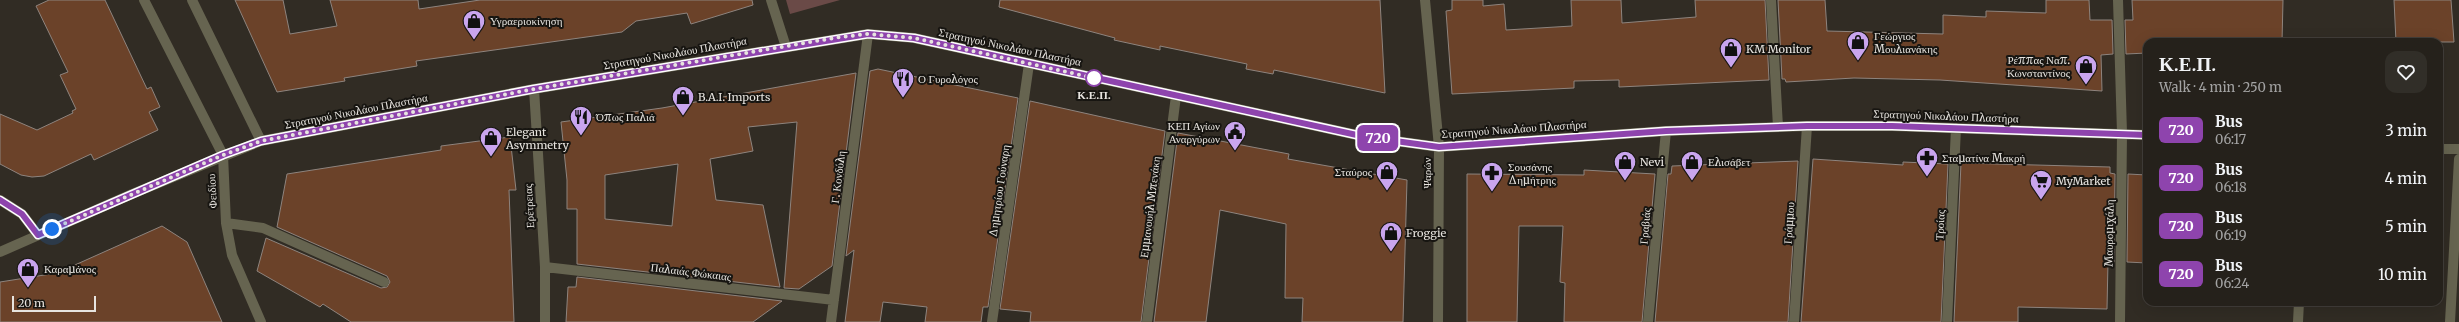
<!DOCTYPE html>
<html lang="en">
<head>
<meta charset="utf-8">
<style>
  :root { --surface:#25211b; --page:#312e28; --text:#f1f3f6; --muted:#a3a3a3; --line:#423e3a }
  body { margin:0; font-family:Merriweather,serif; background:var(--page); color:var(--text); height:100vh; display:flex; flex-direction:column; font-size:15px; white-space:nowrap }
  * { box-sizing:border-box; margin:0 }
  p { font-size:13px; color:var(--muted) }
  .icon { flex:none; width:22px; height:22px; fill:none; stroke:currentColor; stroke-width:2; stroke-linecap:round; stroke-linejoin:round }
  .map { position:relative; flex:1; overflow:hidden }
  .sheet { position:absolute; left:2143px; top:38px; width:300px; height:268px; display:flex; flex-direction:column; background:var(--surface); border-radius:12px; box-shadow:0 4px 16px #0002,0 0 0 1px var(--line) }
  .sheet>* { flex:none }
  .badge { padding:0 8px; border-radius:6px; font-size:14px; line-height:26px }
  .scale { position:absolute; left:12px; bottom:10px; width:84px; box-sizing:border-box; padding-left:4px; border:2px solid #e7e4df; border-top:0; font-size:11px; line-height:14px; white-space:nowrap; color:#e7e4df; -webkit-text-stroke:3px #171511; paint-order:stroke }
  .you { position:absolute; width:20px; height:20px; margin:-10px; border:3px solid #fff; border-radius:50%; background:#1a73e8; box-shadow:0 0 0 6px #1a73e833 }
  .map>.badge { position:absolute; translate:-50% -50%; box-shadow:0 0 0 2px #fff }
  .round { display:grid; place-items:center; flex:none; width:42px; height:42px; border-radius:12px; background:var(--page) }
  .headline { display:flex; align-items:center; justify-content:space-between; height:68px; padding:0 16px }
  h1 { font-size:19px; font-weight:600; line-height:30px }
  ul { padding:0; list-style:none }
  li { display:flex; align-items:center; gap:12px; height:48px; padding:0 16px }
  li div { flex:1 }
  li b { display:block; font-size:15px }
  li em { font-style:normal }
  li .badge { min-width:44px; font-weight:700; text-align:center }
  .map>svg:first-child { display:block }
  .green { fill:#6a4a47 }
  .building { fill:#6b4229; stroke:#8e847e; fill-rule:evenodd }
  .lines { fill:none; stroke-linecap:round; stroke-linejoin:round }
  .minor { stroke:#666450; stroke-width:10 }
  .line-casing { stroke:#fff; stroke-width:9 }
  .line { stroke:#8e44ad; stroke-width:6 }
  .walk { stroke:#e7e4df; stroke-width:4; stroke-dasharray:0 7.2 }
  .stop-dot { fill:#fff; stroke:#8e44ad; stroke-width:2 }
  .labels { text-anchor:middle; stroke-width:4; stroke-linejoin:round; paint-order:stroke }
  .poi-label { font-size:11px; fill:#e7e4df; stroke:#171511; text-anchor:start }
  .street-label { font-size:11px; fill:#e7e4df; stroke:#171511 }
  .stop-label { font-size:11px; font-weight:bold; fill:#e7e4df; stroke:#171511 }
</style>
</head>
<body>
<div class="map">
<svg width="2459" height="322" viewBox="0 0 2459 322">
  <rect width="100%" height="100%" fill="#312c24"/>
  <!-- green -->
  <path class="green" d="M 786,0 L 840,0 L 790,14 Z"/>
  <!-- building -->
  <path class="building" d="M 49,0 L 105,0 L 147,89 L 151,87 L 160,107 L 149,112 L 158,130 L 94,160 L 91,154 L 44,176 L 32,177 L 21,175 L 0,164 L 0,114 L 37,130 L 73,113 L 72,111 L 76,109 L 60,75 L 68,72 L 36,6 Z
    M 235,0 L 283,0 L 290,34 L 337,26 L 330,0 L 418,0 L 419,9 L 480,0 L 752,0 L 753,5 L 691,24 L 687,13 L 636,21 L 622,32 L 416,61 L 417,66 L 344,78 L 345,81 L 277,92 Z
    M 1000,0 L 1380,0 L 1385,93 L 1274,70 L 1273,74 L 1246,69 L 1247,64 L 1160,46 L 1160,50 L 1114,40 L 1115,38 L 999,7 Z
    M 1452,0 L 1483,0 L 1483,6 L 1504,4 L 1506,30 L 1572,26 L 1571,0 L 1621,0 L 1622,23 L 1696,17 L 1695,0 L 1765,0 L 1769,80 L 1619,87 L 1619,80 L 1574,81 L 1574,88 L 1452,94 L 1446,11 L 1452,10 Z
    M 1778,0 L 1825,0 L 1827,31 L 1943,34 L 1943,15 L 1986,17 L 1986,11 L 2046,13 L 2046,0 L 2089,0 L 2090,20 L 2112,20 L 2113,54 L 2101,55 L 2102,91 L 1940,80 L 1854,78 L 1786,82 L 1785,79 L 1782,79 Z
    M 2132,0 L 2283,0 L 2282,42 L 2147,42 L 2147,53 L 2126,54 L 2125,20 L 2133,20 Z
    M 2394,0 L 2451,0 L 2454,42 L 2396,42 Z
    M 878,69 L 1018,98 L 988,307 L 983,307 L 981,322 L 925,322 L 927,307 L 883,302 L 880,322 L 845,322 L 854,250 L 846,256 L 870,71 Z
    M 856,73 L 832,266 L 799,289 L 784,288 L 797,122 L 748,127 L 753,151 L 710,159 L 716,200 L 763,205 L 780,287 L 577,264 L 577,209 L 567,209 L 567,180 L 561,122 L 662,108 ZM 678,164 L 672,226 L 605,219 L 605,175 Z
    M 1030,101 L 1165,131 L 1141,322 L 1030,322 L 1031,312 L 1000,309 Z
    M 1178,133 L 1289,154 L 1288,159 L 1407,180 L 1403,322 L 1302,322 L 1303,298 L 1285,298 L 1286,224 L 1220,210 L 1206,322 L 1154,322 Z
    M 510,137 L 516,190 L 509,190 L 514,322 L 351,322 L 323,304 L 320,307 L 257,271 L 266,238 L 381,288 L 387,287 L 390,282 L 387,276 L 277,227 L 287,174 L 441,150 L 441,146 Z
    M 1813,159 L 1903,165 L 1903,162 L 1948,164 L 1941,322 L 1801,322 Z
    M 1798,161 L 1788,322 L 1655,322 L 1668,174 L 1671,174 L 1672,166 Z
    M 1961,163 L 2110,167 L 2110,173 L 2115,174 L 2114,262 L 2108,261 L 2107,309 L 2018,307 L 2018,322 L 1954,322 Z
    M 1584,170 L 1655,174 L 1642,322 L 1564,322 L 1565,283 L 1560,282 L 1563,226 L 1519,226 L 1517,322 L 1467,322 L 1467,174 L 1584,175 Z
    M 2128,174 L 2147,175 L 2147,263 L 2127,262 Z
    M 162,226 L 187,242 L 222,322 L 0,322 L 0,282 L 57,273 Z
    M 577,277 L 782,301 L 753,322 L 566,322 L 568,287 L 576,287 Z"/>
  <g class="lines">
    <!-- minor -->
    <path class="minor" d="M 144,0 L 223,155 L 226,223 L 232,255 L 261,322
      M 192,0 L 261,141
      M 771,0 L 786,47
      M 1425,0 L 1439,147 L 1438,322
      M 1771,0 L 1778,127
      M 2118,0 L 2122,133 L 2120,322
      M 534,89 L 545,267 L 545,322
      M 2439,149 L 2459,149
      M 0,200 L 22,214 L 38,235
      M 226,223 L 263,228 L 384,282
      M 0,252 L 132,194 L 261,141 L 534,89 L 868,34 L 914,38 L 1366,137 L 1439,147 L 1666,131 L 1807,126 L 1892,126 L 2147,135
      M 545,267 L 834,300
      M 831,322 L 868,34
      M 992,322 L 1029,64
      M 1147,322 L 1176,96
      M 1648,322 L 1666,131
      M 1794,322 L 1807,126
      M 1947,322 L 1956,128
      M 2298,322 L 2299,302
      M 2450,322 L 2459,159"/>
  </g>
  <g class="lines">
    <!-- line casing -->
    <g class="line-casing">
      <path id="line" d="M 0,200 L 22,214 L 38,235 L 223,155 L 261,141 L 534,89 L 868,34 L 914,38 L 1366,137 L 1439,147 L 1666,131 L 1807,126 L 1892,126 L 2147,135"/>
    </g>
    <!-- line -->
    <use href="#line" class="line"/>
    <!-- walk -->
    <path class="walk" d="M 52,229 L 223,155 L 261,141 L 534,89 L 840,37 L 868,34 L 914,38 L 1094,78"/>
  </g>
  <!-- icons -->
  <defs>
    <g id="shop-pin" transform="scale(1.15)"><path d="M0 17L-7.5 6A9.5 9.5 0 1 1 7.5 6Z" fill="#c9a5ee" stroke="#171511"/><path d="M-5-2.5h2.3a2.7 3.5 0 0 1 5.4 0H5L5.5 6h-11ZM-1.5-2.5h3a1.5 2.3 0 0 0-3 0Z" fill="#111"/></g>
    <g id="restaurant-pin" transform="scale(1.15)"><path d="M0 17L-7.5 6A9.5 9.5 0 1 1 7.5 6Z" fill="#c9a5ee" stroke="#171511"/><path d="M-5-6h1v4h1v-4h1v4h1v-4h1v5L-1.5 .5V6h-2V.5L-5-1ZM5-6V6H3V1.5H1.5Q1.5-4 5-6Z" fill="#111"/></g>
    <g id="civic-pin" transform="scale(1.15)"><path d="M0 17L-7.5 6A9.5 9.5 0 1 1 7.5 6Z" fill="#c9a5ee" stroke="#171511"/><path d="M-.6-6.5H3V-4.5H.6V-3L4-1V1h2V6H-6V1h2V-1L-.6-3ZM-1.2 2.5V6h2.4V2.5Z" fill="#111"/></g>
    <g id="pharmacy-pin" transform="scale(1.15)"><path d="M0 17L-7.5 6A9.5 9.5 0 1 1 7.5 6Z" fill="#c9a5ee" stroke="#171511"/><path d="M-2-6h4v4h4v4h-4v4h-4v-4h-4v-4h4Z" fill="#111"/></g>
    <g id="supermarket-pin" transform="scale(1.15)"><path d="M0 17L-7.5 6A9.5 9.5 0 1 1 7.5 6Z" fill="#c9a5ee" stroke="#171511"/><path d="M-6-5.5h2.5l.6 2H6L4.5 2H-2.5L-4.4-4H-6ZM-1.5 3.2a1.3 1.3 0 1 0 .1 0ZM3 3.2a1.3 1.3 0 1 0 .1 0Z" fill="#111"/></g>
  </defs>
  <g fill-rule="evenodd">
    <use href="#shop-pin" x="474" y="21"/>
    <use href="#shop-pin" x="1858" y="42"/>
    <use href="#shop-pin" x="1731" y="49"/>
    <use href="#shop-pin" x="2086" y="66"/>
    <use href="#restaurant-pin" x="903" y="79"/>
    <use href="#shop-pin" x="683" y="97"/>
    <use href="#restaurant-pin" x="581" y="117"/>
    <use href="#civic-pin" x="1235" y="132"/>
    <use href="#shop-pin" x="491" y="138"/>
    <use href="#pharmacy-pin" x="1927" y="158"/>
    <use href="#shop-pin" x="1625" y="162"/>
    <use href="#shop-pin" x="1692" y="162"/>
    <use href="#shop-pin" x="1387" y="172"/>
    <use href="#pharmacy-pin" x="1492" y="173"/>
    <use href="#supermarket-pin" x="2041" y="181"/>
    <use href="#shop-pin" x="1391" y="233"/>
    <use href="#shop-pin" x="28" y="269"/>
  </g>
  <!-- markers -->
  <circle class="stop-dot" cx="1094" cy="78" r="8"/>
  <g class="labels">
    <!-- poi labels -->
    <g class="poi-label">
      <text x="490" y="25">Υγραεριοκίνηση</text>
      <text x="1874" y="40">Γεώργιος<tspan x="1874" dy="13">Μουλιανάκης</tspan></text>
      <text x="1746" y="53">KM Monitor</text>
      <text x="2070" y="64" text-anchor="end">Ρέππας Ναπ.<tspan x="2070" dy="13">Κωνσταντίνος</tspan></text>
      <text x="918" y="83">Ο Γυρολόγος</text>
      <text x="698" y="101">B.A.I. Imports</text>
      <text x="596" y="121">Όπως Παλιά</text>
      <text x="1220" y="130" text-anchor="end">ΚΕΠ Αγίων<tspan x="1220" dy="13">Αναργύρων</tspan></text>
      <text x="506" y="136">Elegant<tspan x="506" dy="13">Asymmetry</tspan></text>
      <text x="1942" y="162">Σταματίνα Μακρή</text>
      <text x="1640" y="166">Nevi</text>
      <text x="1708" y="166">Ελισάβετ</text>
      <text x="1508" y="171">Σουσάνης<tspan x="1508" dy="13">Δημήτρης</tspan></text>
      <text x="1372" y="176" text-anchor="end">Σταύρος</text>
      <text x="2056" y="185">MyMarket</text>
      <text x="1406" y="237">Froggie</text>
      <text x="44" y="273">Καραμάνος</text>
    </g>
    <!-- street labels -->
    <g class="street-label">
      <text transform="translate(1010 47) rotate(12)" y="4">Στρατηγού Νικολάου Πλαστήρα</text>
      <text transform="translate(675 53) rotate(-10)" y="4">Στρατηγού Νικολάου Πλαστήρα</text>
      <text transform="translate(356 111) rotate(-11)" y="4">Στρατηγού Νικολάου Πλαστήρα</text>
      <text transform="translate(1946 116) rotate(2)" y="4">Στρατηγού Νικολάου Πλαστήρα</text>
      <text transform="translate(1514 129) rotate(-4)" y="4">Στρατηγού Νικολάου Πλαστήρα</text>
      <text transform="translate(1427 173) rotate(-90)" y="4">Ψαρών</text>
      <text transform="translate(838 177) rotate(-83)" y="4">Γ. Κονδύλη</text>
      <text transform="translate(212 191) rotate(-93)" y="4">Φειδίου</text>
      <text transform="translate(999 191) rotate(-82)" y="4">Δημητρίου Γούναρη</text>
      <text transform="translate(529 206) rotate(-93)" y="4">Ερέτρειας</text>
      <text transform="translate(1150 207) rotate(-83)" y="4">Εμμανουήλ Μπενάκη</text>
      <text transform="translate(1789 223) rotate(-86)" y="4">Γράμμου</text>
      <text transform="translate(1940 225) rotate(-87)" y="4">Τροίας</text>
      <text transform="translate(1645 226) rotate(-85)" y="4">Γραβιάς</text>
      <text transform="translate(2109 233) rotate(-89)" y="4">Μαυρομιχάλη</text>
      <text transform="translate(691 272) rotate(7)" y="4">Παλαιάς Φώκαιας</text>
    </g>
    <!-- stop labels -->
    <g class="stop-label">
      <text x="1094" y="99">Κ.Ε.Π.</text>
    </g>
  </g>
</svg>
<div class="scale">20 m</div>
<div class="you" style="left:52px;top:229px"></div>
<b class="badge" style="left:1378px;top:138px;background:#8e44ad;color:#fff">720</b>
<section class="sheet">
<div class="headline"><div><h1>Κ.Ε.Π.</h1><p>Walk · 4 min · 250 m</p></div><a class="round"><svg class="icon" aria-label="heart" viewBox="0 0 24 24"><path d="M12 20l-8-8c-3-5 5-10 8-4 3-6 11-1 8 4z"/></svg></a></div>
<ul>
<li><span class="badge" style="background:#8e44ad;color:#fff">720</span><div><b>Bus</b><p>06:17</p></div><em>3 min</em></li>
<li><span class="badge" style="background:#8e44ad;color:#fff">720</span><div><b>Bus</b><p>06:18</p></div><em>4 min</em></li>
<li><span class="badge" style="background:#8e44ad;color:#fff">720</span><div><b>Bus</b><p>06:19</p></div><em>5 min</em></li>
<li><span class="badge" style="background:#8e44ad;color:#fff">720</span><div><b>Bus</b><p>06:24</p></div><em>10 min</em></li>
</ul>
</section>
</div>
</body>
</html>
